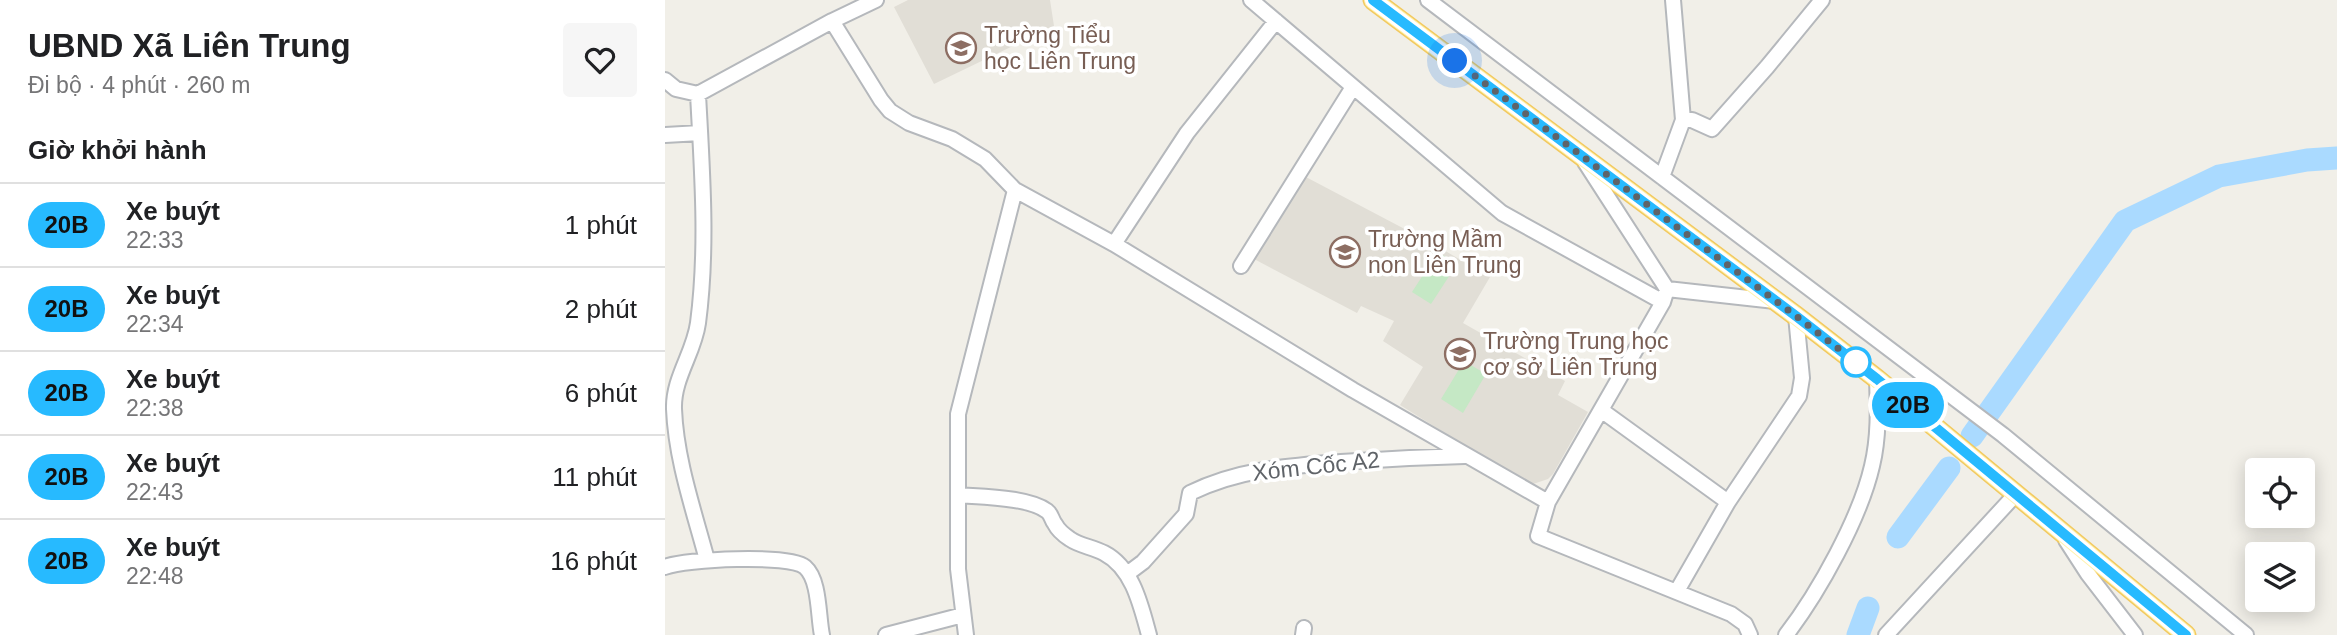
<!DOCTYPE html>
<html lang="vi">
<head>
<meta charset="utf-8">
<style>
  :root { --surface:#fff; --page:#f6f6f6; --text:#202124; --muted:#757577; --line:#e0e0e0 }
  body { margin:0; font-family:Helvetica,sans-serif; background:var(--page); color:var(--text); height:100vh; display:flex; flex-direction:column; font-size:26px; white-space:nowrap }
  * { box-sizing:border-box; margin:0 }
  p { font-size:23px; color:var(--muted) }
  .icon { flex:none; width:38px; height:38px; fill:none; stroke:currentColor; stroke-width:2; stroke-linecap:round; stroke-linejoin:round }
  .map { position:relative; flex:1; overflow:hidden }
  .details { display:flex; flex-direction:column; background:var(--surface); width:665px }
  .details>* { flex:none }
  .badge { padding:0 14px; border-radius:23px; font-size:24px; line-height:46px }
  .buttons { position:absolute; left:1580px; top:458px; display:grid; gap:14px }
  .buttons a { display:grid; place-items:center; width:70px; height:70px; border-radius:7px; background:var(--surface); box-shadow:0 4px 18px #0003; font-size:35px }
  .you { position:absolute; width:35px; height:35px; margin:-18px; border:5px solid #fff; border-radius:50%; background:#1a73e8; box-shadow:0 0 0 10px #1a73e833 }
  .map>.badge { position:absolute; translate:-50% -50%; box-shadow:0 0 0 4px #fff }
  h2 { padding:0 28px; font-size:26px; line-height:63px }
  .round { display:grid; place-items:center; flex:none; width:74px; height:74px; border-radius:7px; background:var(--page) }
  .head { display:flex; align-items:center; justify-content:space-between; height:119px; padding:0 28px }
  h1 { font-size:33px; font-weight:600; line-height:52px }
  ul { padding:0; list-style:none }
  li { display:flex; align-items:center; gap:21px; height:84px; padding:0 28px; border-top:2px solid var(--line) }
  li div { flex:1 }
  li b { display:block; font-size:26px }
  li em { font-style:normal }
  li .badge { min-width:77px; font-weight:700; text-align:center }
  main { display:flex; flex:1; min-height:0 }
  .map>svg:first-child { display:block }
  .education { fill:#e1ded6 }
  .green { fill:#c5e8c5 }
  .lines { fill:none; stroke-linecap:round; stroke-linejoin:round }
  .river { stroke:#aadaff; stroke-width:23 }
  .minor-casing { stroke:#b5b8bc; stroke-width:18 }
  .major-casing { stroke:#f2c960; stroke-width:21 }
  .minor { stroke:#fff; stroke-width:14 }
  .major { stroke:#fff2af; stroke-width:18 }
  .line-casing { stroke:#fff; stroke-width:16 }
  .line { stroke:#27baff; stroke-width:10 }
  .walk { stroke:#5f6368; stroke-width:7; stroke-dasharray:0 12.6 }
  .stop-dot { fill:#fff; stroke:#27baff; stroke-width:3.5 }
  .labels { text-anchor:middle; stroke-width:7; stroke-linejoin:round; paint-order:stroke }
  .education-label { font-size:23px; fill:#785e54; stroke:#fff; text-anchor:start }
  .street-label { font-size:23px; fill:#5f6368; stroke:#fff }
</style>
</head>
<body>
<main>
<section class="details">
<div class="head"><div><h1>UBND Xã Liên Trung</h1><p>Đi bộ · 4 phút · 260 m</p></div><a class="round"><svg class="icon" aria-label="heart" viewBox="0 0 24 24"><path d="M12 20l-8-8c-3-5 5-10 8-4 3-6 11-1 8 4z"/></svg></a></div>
<h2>Giờ khởi hành</h2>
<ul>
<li><span class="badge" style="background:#27baff;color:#111">20B</span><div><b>Xe buýt</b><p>22:33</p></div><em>1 phút</em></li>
<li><span class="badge" style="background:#27baff;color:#111">20B</span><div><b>Xe buýt</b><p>22:34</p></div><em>2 phút</em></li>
<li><span class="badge" style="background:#27baff;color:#111">20B</span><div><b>Xe buýt</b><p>22:38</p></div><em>6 phút</em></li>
<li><span class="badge" style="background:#27baff;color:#111">20B</span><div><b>Xe buýt</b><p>22:43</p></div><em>11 phút</em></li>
<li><span class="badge" style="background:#27baff;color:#111">20B</span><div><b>Xe buýt</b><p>22:48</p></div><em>16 phút</em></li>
</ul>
</section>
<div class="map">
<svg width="1672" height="635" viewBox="0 0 1672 635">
  <rect width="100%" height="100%" fill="#f1efe8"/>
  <!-- education -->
  <path class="education" d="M 243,0 L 385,0 L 389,26 L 269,84 L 229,7 Z
    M 639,176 L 770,245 L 825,277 L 798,323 L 900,381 L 893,395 L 923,412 L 888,474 L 883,479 L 868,484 L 860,483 L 735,405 L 758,367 L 718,341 L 729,321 L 696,306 L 692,313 L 589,259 Z"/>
  <!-- green -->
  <path class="green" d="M 773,252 L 792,264 L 766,304 L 747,292 Z
    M 799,361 L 821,374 L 798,413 L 776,399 Z"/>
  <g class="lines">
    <!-- river -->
    <path class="river" d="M 1307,436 L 1460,221 L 1554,176 L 1642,160 L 1672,158
      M 1233,537 L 1284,468
      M 1193,635 L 1203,608"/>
    <!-- minor casing -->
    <g class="minor-casing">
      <path id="minor" d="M 586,0 L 837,213 L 998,302
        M 763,0 L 1338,435 L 1581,635
        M 167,21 L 216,100 L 225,111 L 244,123 L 287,139 L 320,159 L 350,190 L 449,244 L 688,390 L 883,502 L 998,302 L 1002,289
        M 0,80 L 11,89 L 33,94 L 167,21 L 211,0
        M 33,94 C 37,170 43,247 33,323 C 29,353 8,378 9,409 C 11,460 29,511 42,560
        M 1018,120 L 1027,120 L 1047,129 L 1102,67 L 1157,0
        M 0,135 L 35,133
        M 920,162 L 1002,289 L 1110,301
        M 997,177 L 1018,120 L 1008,0
        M 449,244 L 522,133 L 611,21
        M 576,266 L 688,87
        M 936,410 L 1063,502
        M 293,495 C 316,497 363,497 382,511 C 387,515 386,519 390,524 C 393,530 399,535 405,539 C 415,546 428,547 439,553 C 468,568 476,606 484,635
        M 883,502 L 873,536 L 1066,614 L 1080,624 L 1085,635
        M 1401,540 L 1423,574 L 1470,635
        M 0,567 C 20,559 125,554 140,567 C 155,580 153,617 157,635
        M 462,574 L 478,562 L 521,514 L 525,493 C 573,469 624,466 676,462 C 717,459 758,457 800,456
        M 1012,591 L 1063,502 L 1134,396 L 1137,378 L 1131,316
        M 221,635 L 298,615
        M 301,635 L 293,569 L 293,414 L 350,190
        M 638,635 L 639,628
        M 1121,635 C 1154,592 1195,518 1207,466 C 1214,437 1213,408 1212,379
        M 1221,635 L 1350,495"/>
    </g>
    <!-- major casing -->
    <g class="major-casing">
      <path id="major" d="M 708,0 L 1131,316 L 1212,379 L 1521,635"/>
    </g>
    <!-- minor -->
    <use href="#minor" class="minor"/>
    <!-- major -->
    <use href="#major" class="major"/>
  </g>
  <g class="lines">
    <!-- line casing -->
    <g class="line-casing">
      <path id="line" d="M 708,0 L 1131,316 L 1212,379 L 1521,635"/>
    </g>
    <!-- line -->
    <use href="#line" class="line"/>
    <!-- walk -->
    <path class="walk" d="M 790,61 L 1131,316 L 1192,363 L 1191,362"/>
  </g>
  <!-- icons -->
  <defs>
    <g id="school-ring" transform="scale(1.575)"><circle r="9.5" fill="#fff" stroke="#8d6e63" stroke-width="1.5"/><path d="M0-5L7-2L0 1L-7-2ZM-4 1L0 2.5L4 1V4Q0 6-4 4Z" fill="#8d6e63"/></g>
  </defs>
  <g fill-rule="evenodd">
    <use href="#school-ring" x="296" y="48"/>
    <use href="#school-ring" x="680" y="252"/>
    <use href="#school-ring" x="795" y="354"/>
  </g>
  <!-- markers -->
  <circle class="stop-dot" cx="1191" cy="362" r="14"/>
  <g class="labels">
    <!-- education labels -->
    <g class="education-label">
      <text x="319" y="43">Trường Tiểu<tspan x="319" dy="26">học Liên Trung</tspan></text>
      <text x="703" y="247">Trường Mầm<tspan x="703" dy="26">non Liên Trung</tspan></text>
      <text x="818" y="349">Trường Trung học<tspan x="818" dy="26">cơ sở Liên Trung</tspan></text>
    </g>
    <!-- street labels -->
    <g class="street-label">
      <text transform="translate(651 466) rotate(-6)" y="8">Xóm Cốc A2</text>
    </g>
  </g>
</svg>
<div class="buttons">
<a><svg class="icon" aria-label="locate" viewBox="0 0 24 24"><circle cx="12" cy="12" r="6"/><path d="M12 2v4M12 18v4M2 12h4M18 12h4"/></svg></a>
<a><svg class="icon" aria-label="layers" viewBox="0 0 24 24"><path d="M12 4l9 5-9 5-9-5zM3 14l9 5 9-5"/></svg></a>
</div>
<div class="you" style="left:790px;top:61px"></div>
<b class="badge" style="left:1243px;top:405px;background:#27baff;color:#111">20B</b>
</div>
</main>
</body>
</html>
